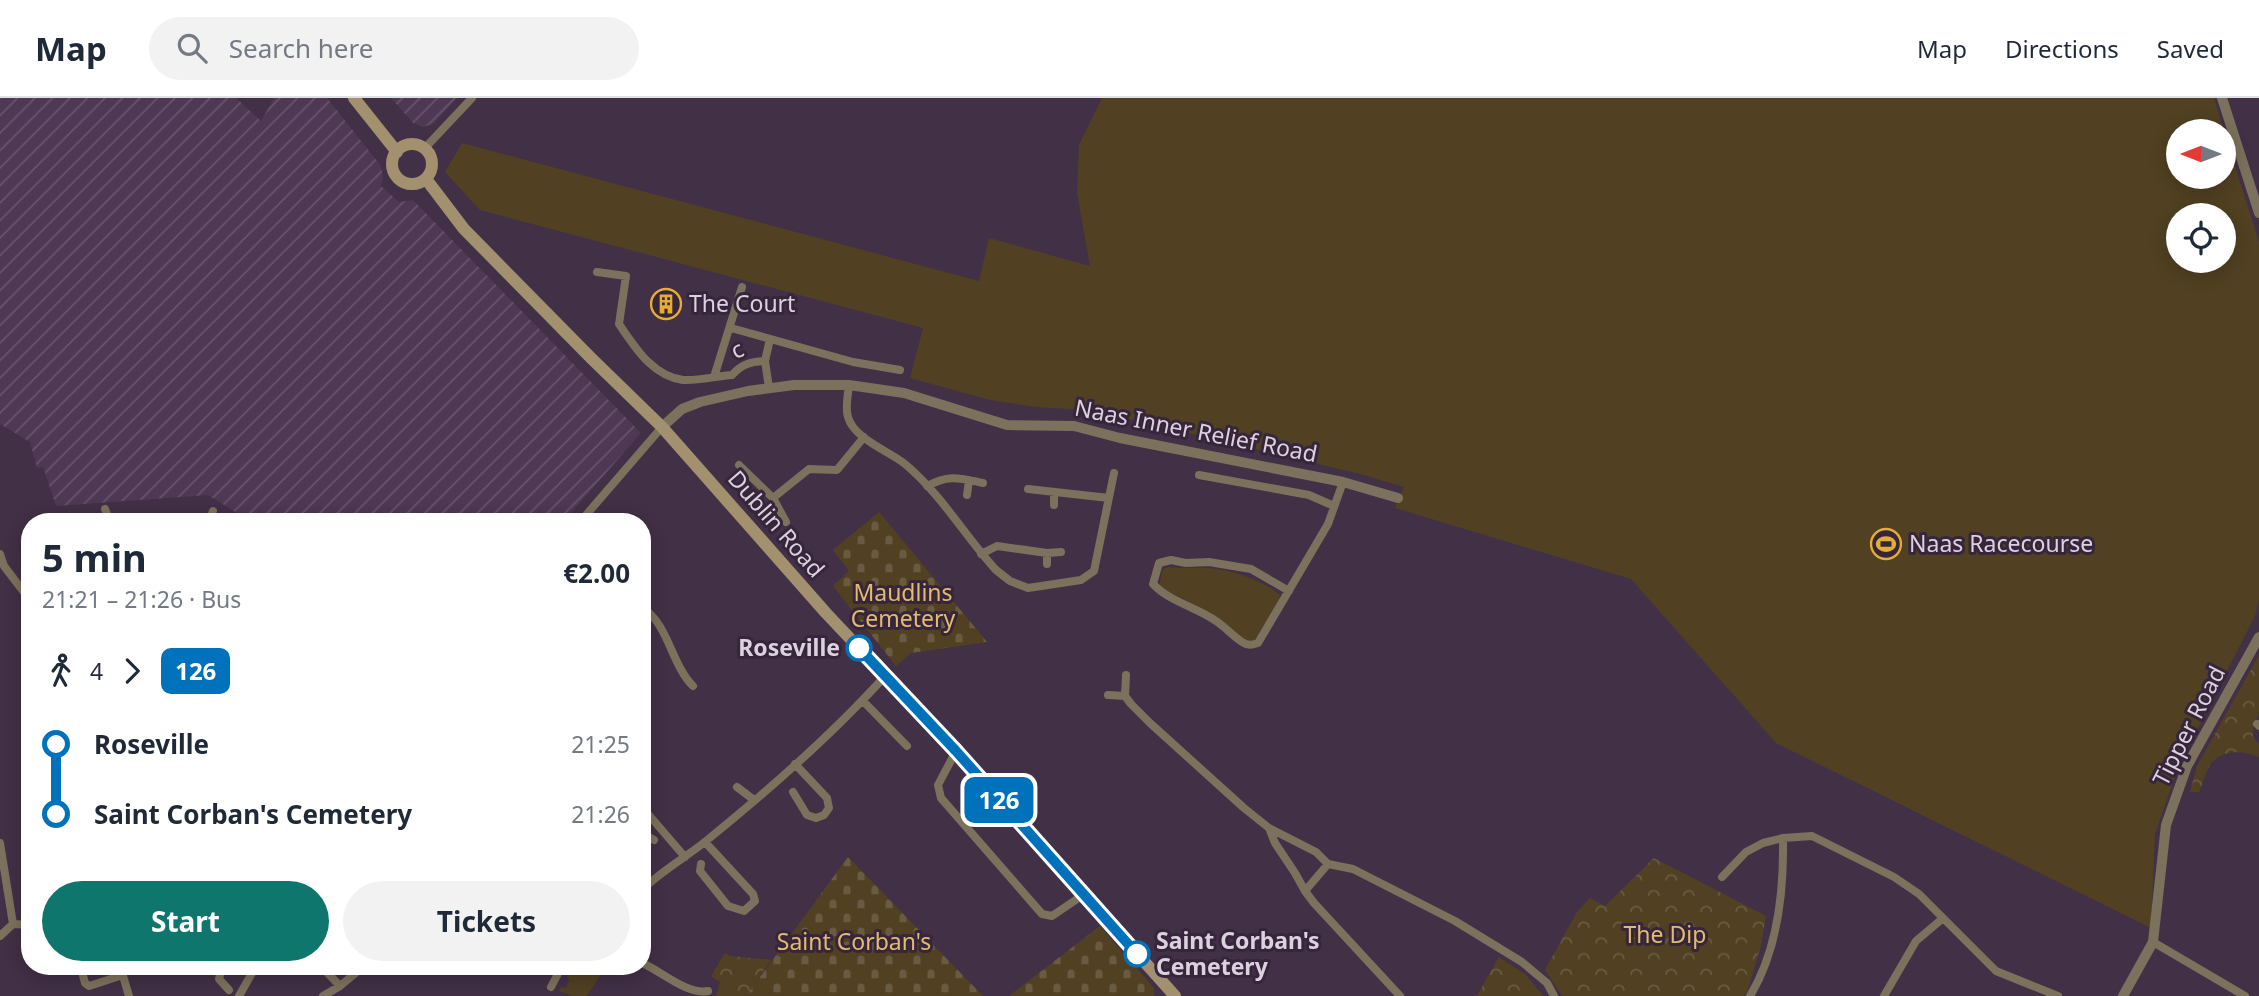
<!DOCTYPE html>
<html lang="en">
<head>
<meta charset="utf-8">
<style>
  :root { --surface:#fff; --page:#f2f2f3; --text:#1f2937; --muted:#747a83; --line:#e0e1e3; --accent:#0f766e }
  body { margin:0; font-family:"Noto Sans",sans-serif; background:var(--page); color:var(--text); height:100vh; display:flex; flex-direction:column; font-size:26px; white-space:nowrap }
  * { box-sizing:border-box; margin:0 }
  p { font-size:23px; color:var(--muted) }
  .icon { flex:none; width:38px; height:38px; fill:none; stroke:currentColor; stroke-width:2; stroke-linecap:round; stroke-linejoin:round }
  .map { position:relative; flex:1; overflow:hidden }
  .panel { position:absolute; left:21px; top:415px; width:630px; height:462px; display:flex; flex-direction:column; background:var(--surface); border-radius:28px; box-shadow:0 4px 18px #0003 }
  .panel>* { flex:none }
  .badge { padding:0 14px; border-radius:10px; font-size:24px; line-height:46px }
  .needle { width:46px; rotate:270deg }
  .buttons { position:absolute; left:2166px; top:21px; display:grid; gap:14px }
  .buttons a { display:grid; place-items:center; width:70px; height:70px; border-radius:50%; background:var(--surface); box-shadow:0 4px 18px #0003; font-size:35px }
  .map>.badge { position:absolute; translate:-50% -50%; box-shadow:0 0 0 4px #fff }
  .legs { display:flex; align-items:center; gap:10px; height:77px; padding:0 21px; font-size:23px }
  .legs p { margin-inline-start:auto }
  .headline { display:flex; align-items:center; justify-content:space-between; height:119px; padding:0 21px }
  h1 { font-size:38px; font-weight:700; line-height:52px }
  .primary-button { display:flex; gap:14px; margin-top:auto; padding:14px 21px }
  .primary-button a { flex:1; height:80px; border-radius:42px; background:var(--accent); color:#fff; font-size:28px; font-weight:700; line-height:80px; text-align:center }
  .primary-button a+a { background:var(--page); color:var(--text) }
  ul { padding:0 21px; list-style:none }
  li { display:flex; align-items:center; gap:24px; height:70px; font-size:26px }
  li i { display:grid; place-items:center; width:10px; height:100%; margin:0 9px; background:currentColor }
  li i::after { content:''; width:18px; height:18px; margin:-9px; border:5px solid; border-radius:50%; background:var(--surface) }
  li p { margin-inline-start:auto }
  li:first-child i { background:linear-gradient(#0000 50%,currentColor 0) }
  li:last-child i { background:linear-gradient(currentColor 50%,#0000 0) }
  header { display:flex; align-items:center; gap:42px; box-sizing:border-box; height:98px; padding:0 35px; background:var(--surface); border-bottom:2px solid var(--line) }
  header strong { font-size:33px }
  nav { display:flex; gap:38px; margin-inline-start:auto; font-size:24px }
  .search { width:490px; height:63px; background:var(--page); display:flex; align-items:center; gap:18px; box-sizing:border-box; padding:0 24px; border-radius:38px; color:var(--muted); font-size:26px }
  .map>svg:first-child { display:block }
  .industrial { fill:url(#industrial-furrows) }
  .grass { fill:#514122; fill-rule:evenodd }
  .cemetery { fill:url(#cemetery-stones) }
  .park { fill:url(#park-crowns) }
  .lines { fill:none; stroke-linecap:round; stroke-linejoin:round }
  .minor { stroke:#7c715c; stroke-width:8 }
  .tertiary { stroke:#7c715c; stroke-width:10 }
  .secondary { stroke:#a2906f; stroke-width:12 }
  .line-1-casing { stroke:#fff; stroke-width:16 }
  .line-1 { stroke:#0072bc; stroke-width:10 }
  .stop-1-dot { fill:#fff; stroke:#0072bc; stroke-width:3.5 }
  .labels { text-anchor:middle; stroke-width:6; stroke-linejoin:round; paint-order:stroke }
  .poi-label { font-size:23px; fill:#dcd1df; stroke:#37263b; text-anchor:start }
  .street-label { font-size:23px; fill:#dcd1df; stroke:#37263b }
  .park-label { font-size:23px; fill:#e1bb6f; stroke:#37263b }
  .stop-label { font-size:23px; font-weight:bold; fill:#dcd1df; stroke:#37263b; text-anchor:end }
</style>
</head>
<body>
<header>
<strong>Map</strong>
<div class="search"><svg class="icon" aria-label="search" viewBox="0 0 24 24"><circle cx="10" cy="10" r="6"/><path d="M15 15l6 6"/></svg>Search here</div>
<nav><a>Map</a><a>Directions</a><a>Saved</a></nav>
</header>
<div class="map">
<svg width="2259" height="898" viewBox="0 0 2259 898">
  <defs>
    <pattern id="industrial-furrows" width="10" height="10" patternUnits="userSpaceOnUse" patternTransform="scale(1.75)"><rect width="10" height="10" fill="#4e3853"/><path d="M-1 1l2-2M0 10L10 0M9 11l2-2" fill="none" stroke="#67546b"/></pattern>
    <pattern id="cemetery-stones" width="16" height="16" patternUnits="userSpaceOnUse" patternTransform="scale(1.75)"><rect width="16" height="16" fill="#514122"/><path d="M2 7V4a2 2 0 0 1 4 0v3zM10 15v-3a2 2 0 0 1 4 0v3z" fill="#695b42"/></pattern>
    <pattern id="park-crowns" width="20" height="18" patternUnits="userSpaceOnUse" patternTransform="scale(1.75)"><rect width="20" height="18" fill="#514122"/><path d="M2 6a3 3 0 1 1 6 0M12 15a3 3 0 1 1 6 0" fill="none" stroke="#695b42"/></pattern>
  </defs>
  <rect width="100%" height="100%" fill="#423046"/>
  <!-- industrial -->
  <path class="industrial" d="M 0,0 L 236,0 L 261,23 L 274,0 L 327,0 L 381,68 L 383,79 L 381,88 L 399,104 L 413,102 L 641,335 L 564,423 L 250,423 L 208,397 L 56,408 L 43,369 L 37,370 L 30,344 L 0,326 Z
    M 391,0 L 457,0 L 433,26 L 423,29 L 413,25 Z"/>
  <!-- grass -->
  <path class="grass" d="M 1102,0 L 2214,0 L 2224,33 L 2179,33 L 2179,79 L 2224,79 L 2224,33 L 2259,144 L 2259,503 L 2255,518 L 2179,667 L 2155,736 L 2151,830 L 1776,645 L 1631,481 L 1395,410 L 1404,389 L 1360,376 L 1091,312 L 1036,309 L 990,302 L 910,280 L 923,230 L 480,112 L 445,74 L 462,45 L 979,183 L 989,140 L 1090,168 L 1077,95 L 1079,47 ZM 2179,117 L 2224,117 L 2224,163 L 2179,163 Z
    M 1169,469 C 1183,471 1194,469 1208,470 C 1232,472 1261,481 1280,497 L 1278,504 L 1254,543 L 1246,544 L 1209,515 L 1182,500 L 1166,495 L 1159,488 L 1163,471 Z
    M 566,868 L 606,868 L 587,898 L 574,898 L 559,893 L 561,889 L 566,890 L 569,883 L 565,871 Z"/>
  <!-- cemetery -->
  <path class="cemetery" d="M 879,414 L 978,533 L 987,544 L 911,555 L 896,568 L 833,488 L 849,473 L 833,452 Z
    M 848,759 L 983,898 L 746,898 Z
    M 1100,828 L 1154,890 L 1154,898 L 1009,898 Z"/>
  <!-- park -->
  <path class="park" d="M 2259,557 L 2259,615 L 2253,629 L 2253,639 L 2259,646 L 2259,659 C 2244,652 2220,651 2210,667 C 2205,675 2203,685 2199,694 L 2190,694 L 2197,668 Z
    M 1654,760 L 1766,818 L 1761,848 L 1747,894 L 1744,898 L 1562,898 L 1545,872 L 1577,814 L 1590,800 L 1605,808 Z
    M 725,855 L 730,858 L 771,862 L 746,898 L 716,898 L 720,884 L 711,878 Z
    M 1499,859 L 1526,877 L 1543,898 L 1474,898 L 1478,896 Z"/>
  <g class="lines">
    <!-- minor -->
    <path class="minor" d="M 424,51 L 472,0
      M 597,174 L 626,178 L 619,226 C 635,249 652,278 683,282 C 698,283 717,278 732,277 C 742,266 750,264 765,263
      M 731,230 L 853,264 L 900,272
      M 714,279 L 742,189
      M 849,287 C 848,296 845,311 848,319 C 854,341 889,353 905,366 C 941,396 965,438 996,472 L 1010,483 L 1028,490 L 1081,482 L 1094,473 L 1114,375
      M 769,290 L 765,263 L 770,241
      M 739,367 L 773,400 L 786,424
      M 1199,377 L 1309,397 L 1334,408
      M 927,388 C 950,376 959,380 983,385
      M 1028,391 L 1109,400
      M 967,397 L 969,382
      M 773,400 L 809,371 L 837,372 L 864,339
      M 1054,407 L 1054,394
      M 105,411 L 110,424
      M 209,424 L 213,413
      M 580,424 L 662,329
      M 0,456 L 4,468 L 30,502
      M 981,456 L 997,448 L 1047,455 L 1061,454
      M 1047,466 L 1047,455
      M 1289,493 L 1251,471 L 1209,464 L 1186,465 L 1171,462 L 1159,465 L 1153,486 C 1170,504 1196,509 1216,523 C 1225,529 1233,538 1242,544 C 1248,548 1252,547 1258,545 L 1328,426 L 1343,384
      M 642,509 C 669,527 671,566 693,588
      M 1108,597 L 1125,598 L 1126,577
      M 1125,598 L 1131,606 L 1150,625 L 1244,710 L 1269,730 L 1275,745 L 1295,775 L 1305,793
      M 863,603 L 907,648
      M 2257,626 L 2259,628
      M 956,653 L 938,687 L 941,700 L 1042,816 L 1052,818 L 1083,797
      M 737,689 L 754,702
      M 793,694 L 807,717 L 816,720 L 824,717 L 829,710 L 827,700 L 795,666
      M 642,709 L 685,759
      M 1269,730 L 1316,754 L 1328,766
      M 642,735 L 654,742
      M 0,745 L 13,826 L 0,838
      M 701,766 L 700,773 L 728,808 L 744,813 L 755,803 L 753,796 L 705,744
      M 1722,779 L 1746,754 L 1763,745 L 1783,740 L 1812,738 L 1894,779 L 1919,796 L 1996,873 L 2058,898
      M 642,792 C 661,773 685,760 706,743 C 769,692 831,638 885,578
      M 13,826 L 30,827
      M 2153,844 L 2245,898
      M 642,865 C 661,873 687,897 708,893
      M 120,868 L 129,898
      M 222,868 L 219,881 L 229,892
      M 321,868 L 340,888
      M 81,870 L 85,885 L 89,888 L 123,877
      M 551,889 L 562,868
      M 239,898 L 256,868
      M 323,898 L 340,888 L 364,868
      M 1400,898 L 1314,805 L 1305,793 L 1328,766 L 1353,771 L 1455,823 L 1522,864 L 1547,885 L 1554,898
      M 1750,898 C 1778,852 1784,793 1783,740
      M 1884,898 L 1916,843 L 1942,821"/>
    <!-- tertiary -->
    <path class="tertiary" d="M 2222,0 L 2259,115
      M 662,329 L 682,311 L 700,304 L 748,293 L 794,287 L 849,287 L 904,295 L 1007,327 L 1074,328 L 1120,340 L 1343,384 L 1398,400
      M 2123,898 L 2153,844 L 2166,727 L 2187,668 L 2259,539"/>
    <!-- secondary -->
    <path class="secondary" d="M 354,0 L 397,54
      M392 66a20 20 0 1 1 40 0a20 20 0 1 1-40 0Z
      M 426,81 L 464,131 L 591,260 L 662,329 L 826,515 L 956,653 L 1175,898"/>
  </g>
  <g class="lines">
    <!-- line-1 casing -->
    <g class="line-1-casing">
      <path id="line-1" d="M 859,550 L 956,653 L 1137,856"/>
    </g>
    <!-- line-1 -->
    <use href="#line-1" class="line-1"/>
  </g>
  <!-- icons -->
  <defs>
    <g id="building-ring" transform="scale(1.575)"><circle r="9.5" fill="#37263b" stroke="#e4ae35" stroke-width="1.5"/><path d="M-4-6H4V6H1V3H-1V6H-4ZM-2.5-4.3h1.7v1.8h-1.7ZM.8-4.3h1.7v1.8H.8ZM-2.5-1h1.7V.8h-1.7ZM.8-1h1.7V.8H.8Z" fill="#e4ae35"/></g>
    <g id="stadium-ring" transform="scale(1.575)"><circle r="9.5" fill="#37263b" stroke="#e4ae35" stroke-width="1.5"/><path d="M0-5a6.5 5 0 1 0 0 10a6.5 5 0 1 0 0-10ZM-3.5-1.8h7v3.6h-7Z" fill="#e4ae35"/></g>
  </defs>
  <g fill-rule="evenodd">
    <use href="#building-ring" x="666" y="206"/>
    <use href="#stadium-ring" x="1886" y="446"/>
  </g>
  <!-- markers -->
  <g class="stop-1-dot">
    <circle cx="859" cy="550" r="12"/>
    <circle cx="1137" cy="856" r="12"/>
  </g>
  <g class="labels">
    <!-- poi labels -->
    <g class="poi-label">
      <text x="689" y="214">The Court</text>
      <text x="1909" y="454">Naas Racecourse</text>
    </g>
    <!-- street labels -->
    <g class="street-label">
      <text transform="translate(737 252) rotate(-25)" y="8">c</text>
      <text transform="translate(1196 333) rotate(11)" y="8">Naas Inner Relief Road</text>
      <text transform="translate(776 426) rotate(49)" y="8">Dublin Road</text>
      <text transform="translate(2189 628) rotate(-63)" y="8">Tipper Road</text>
    </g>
    <!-- park labels -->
    <g class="park-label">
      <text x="903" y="503">Maudlins<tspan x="903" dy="26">Cemetery</tspan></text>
      <text x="1665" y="845">The Dip</text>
      <text x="854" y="852">Saint Corban's</text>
    </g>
    <!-- stop labels -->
    <g class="stop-label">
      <text x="840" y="558">Roseville</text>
      <text x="1156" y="851" text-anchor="start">Saint Corban's<tspan x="1156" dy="26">Cemetery</tspan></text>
    </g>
  </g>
</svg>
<div class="buttons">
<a><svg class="needle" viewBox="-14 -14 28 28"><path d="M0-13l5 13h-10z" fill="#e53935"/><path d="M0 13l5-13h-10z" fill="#747a83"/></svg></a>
<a><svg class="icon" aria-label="locate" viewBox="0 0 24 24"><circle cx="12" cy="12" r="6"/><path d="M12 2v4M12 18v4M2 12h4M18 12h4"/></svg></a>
</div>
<b class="badge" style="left:999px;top:702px;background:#0072bc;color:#fff">126</b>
<section class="panel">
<div class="headline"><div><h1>5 min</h1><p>21:21 – 21:26 · Bus</p></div><b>€2.00</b></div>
<div class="legs"><svg class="icon" aria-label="walk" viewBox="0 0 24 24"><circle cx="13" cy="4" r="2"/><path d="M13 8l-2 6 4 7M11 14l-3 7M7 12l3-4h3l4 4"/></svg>4<svg class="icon" aria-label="forward" viewBox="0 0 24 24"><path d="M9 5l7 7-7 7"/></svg><b class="badge" style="background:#0072bc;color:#fff">126</b></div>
<ul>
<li><i style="color:#0072bc"></i><b>Roseville</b><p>21:25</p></li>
<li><i style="color:#0072bc"></i><b>Saint Corban's Cemetery</b><p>21:26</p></li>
</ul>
<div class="primary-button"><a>Start</a><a>Tickets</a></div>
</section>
</div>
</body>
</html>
